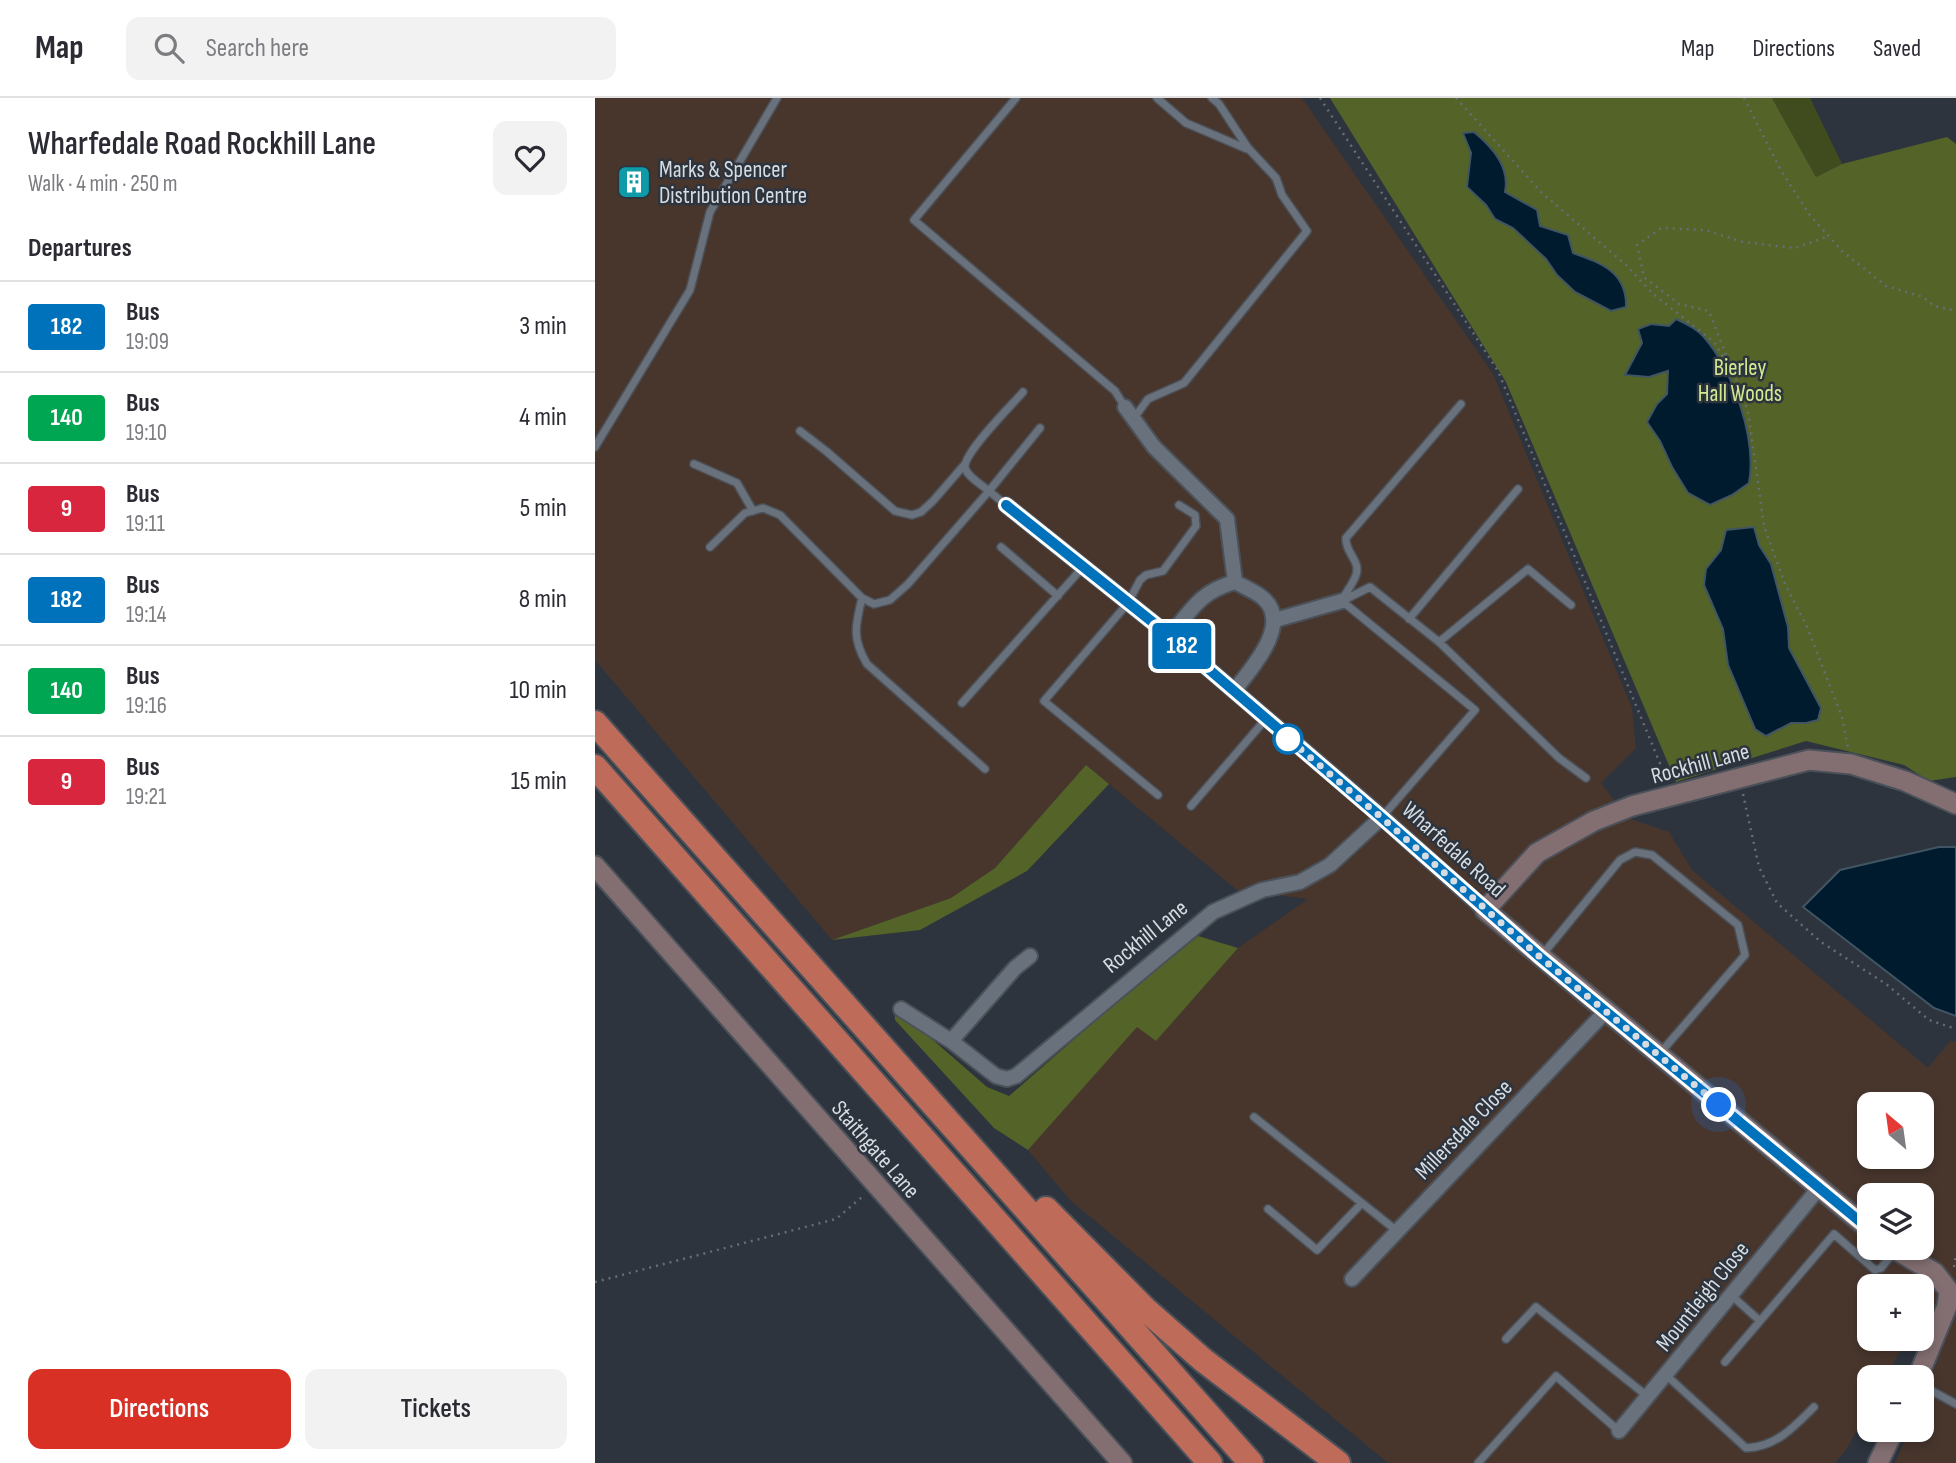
<!DOCTYPE html>
<html lang="en">
<head>
<meta charset="utf-8">
<style>
  :root { --surface:#fff; --page:#f2f2f3; --text:#2b2b33; --muted:#7c7c81; --line:#e1e1e2; --accent:#d93025 }
  body { margin:0; font-family:"Sofia Sans Condensed",sans-serif; background:var(--page); color:var(--text); height:100vh; display:flex; flex-direction:column; font-size:26px; white-space:nowrap }
  * { box-sizing:border-box; margin:0 }
  p { font-size:23px; color:var(--muted) }
  .icon { flex:none; width:38px; height:38px; fill:none; stroke:currentColor; stroke-width:2; stroke-linecap:round; stroke-linejoin:round }
  .map { position:relative; flex:1; overflow:hidden }
  .details { display:flex; flex-direction:column; background:var(--surface); width:595px }
  .details>* { flex:none }
  .badge { padding:0 14px; border-radius:5px; font-size:24px; line-height:46px }
  .needle { width:46px; rotate:331deg }
  .fabs { position:absolute; left:1262px; top:994px; display:grid; gap:14px }
  .fabs a { display:grid; place-items:center; width:77px; height:77px; border-radius:14px; background:var(--surface); box-shadow:0 4px 10px #0003; font-size:35px }
  .you { position:absolute; width:35px; height:35px; margin:-18px; border:5px solid #fff; border-radius:50%; background:#1a73e8; box-shadow:0 0 0 10px #1a73e833 }
  .map>.badge { position:absolute; translate:-50% -50%; box-shadow:0 0 0 4px #fff }
  h2 { padding:0 28px; font-size:26px; line-height:63px }
  .round { display:grid; place-items:center; flex:none; width:74px; height:74px; border-radius:14px; background:var(--page) }
  .overview { display:flex; align-items:center; justify-content:space-between; height:119px; padding:0 28px }
  h1 { font-size:33px; font-weight:600; line-height:52px }
  .primary-button { display:flex; gap:14px; margin-top:auto; padding:14px 28px }
  .primary-button a { flex:1; height:80px; border-radius:14px; background:var(--accent); color:#fff; font-size:28px; font-weight:600; line-height:80px; text-align:center }
  .primary-button a+a { background:var(--page); color:var(--text) }
  ul { padding:0; list-style:none }
  li { display:flex; align-items:center; gap:21px; height:91px; padding:0 28px; border-top:2px solid var(--line) }
  li div { flex:1 }
  li b { display:block; font-size:26px }
  li em { font-style:normal }
  li .badge { min-width:77px; font-weight:700; text-align:center }
  header { display:flex; align-items:center; gap:42px; box-sizing:border-box; height:98px; padding:0 35px; background:var(--surface); border-bottom:2px solid var(--line) }
  header strong { font-size:33px }
  nav { display:flex; gap:38px; margin-inline-start:auto; font-size:24px }
  .search { width:490px; height:63px; background:var(--page); display:flex; align-items:center; gap:18px; box-sizing:border-box; padding:0 24px; border-radius:14px; color:var(--muted); font-size:26px }
  main { display:flex; flex:1; min-height:0 }
  .map>svg:first-child { display:block }
  .industrial { fill:#48362d; fill-rule:evenodd }
  .green { fill:#404c1e }
  .forest { fill:#546328 }
  .water { fill:#001b2d; stroke:#405563; stroke-width:2 }
  .lines { fill:none; stroke-linecap:round; stroke-linejoin:round }
  .lane-casing { stroke:#4b5159; stroke-width:10 }
  .street-casing { stroke:#4b5159; stroke-width:18 }
  .secondary-casing { stroke:#4b5159; stroke-width:23 }
  .highway-casing { stroke:#4b5159; stroke-width:28 }
  .path { stroke:#676d75; stroke-width:2.5; stroke-dasharray:2 5; stroke-linecap:butt }
  .lane { stroke:#69717c; stroke-width:7 }
  .street { stroke:#69717c; stroke-width:14 }
  .secondary { stroke:#836f72; stroke-width:19 }
  .highway { stroke:#bf6b5a; stroke-width:24 }
  .line-casing { stroke:#fff; stroke-width:16 }
  .line { stroke:#0072bc; stroke-width:10 }
  .walk { stroke:#d7dce2; stroke-width:7; stroke-dasharray:0 12.6 }
  .stop-dot { fill:#fff; stroke:#0072bc; stroke-width:3.5 }
  .labels { text-anchor:middle; stroke-width:5; stroke-linejoin:round; paint-order:stroke }
  .poi-label { font-size:23px; fill:#d7dce2; stroke:#2d343d; text-anchor:start }
  .park-label { font-size:23px; fill:#d2eb93; stroke:#2d343d }
  .street-label { font-size:23px; fill:#d7dce2; stroke:#2d343d }
</style>
</head>
<body>
<header>
<strong>Map</strong>
<div class="search"><svg class="icon" aria-label="search" viewBox="0 0 24 24"><circle cx="10" cy="10" r="6"/><path d="M15 15l6 6"/></svg>Search here</div>
<nav><a>Map</a><a>Directions</a><a>Saved</a></nav>
</header>
<main>
<section class="details">
<div class="overview"><div><h1>Wharfedale Road Rockhill Lane</h1><p>Walk · 4 min · 250 m</p></div><a class="round"><svg class="icon" aria-label="heart" viewBox="0 0 24 24"><path d="M12 20l-8-8c-3-5 5-10 8-4 3-6 11-1 8 4z"/></svg></a></div>
<h2>Departures</h2>
<ul>
<li><span class="badge" style="background:#0072bc;color:#fff">182</span><div><b>Bus</b><p>19:09</p></div><em>3 min</em></li>
<li><span class="badge" style="background:#00a651;color:#fff">140</span><div><b>Bus</b><p>19:10</p></div><em>4 min</em></li>
<li><span class="badge" style="background:#d7263d;color:#fff">9</span><div><b>Bus</b><p>19:11</p></div><em>5 min</em></li>
<li><span class="badge" style="background:#0072bc;color:#fff">182</span><div><b>Bus</b><p>19:14</p></div><em>8 min</em></li>
<li><span class="badge" style="background:#00a651;color:#fff">140</span><div><b>Bus</b><p>19:16</p></div><em>10 min</em></li>
<li><span class="badge" style="background:#d7263d;color:#fff">9</span><div><b>Bus</b><p>19:21</p></div><em>15 min</em></li>
</ul>
<div class="primary-button"><a>Directions</a><a>Tickets</a></div>
</section>
<div class="map">
<svg width="1361" height="1365" viewBox="0 0 1361 1365">
  <rect width="100%" height="100%" fill="#2d343d"/>
  <!-- industrial -->
  <path class="industrial" d="M 0,0 L 707,0 L 898,276 L 1037,610 L 1041,650 L 1006,685 L 1032,720 L 1074,734 L 1097,772 L 1333,970 L 1355,943 L 1361,944 L 1361,1365 L 1300,1365 L 1314,1332 L 1326,1332 L 1327,1300 L 1348,1248 L 1327,1240 L 1326,1188 L 1274,1188 L 1274,1241 L 1312,1241 L 1291,1279 L 1274,1279 L 1274,1310 L 1251,1352 L 1240,1365 L 793,1365 L 476,1103 L 433,1052 L 542,928 L 561,943 L 643,850 L 713,801 L 642,792 L 491,667 L 400,770 L 356,800 L 237,842 L 0,562 ZM 1274,1006 L 1326,1006 L 1326,1059 L 1274,1059 ZM 1274,1097 L 1326,1097 L 1326,1150 L 1274,1150 Z"/>
  <!-- green -->
  <path class="green" d="M 1177,0 L 1215,0 L 1247,66 L 1221,79 Z"/>
  <!-- forest -->
  <path class="forest" d="M 735,0 L 1177,0 L 1221,79 L 1247,66 L 1352,39 L 1361,46 L 1361,679 L 1334,683 L 1309,667 L 1211,643 L 1081,684 L 911,284 Z
    M 491,667 L 514,686 L 432,773 L 325,832 L 237,842 L 356,800 L 400,770 Z
    M 603,838 L 643,850 L 561,943 L 542,929 L 433,1052 L 399,1030 L 300,922 L 299,908 L 392,989 L 414,998 L 524,902 Z"/>
  <!-- water -->
  <path class="water" d="M 879,34 C 898,50 915,69 910,94 L 942,112 L 945,128 L 973,137 L 978,155 C 1006,165 1032,174 1031,209 L 1016,213 L 980,194 L 962,177 L 951,161 L 918,130 L 900,121 L 891,107 L 872,89 L 876,55 L 868,35 Z
    M 1081,221 C 1090,225 1101,230 1108,238 C 1138,272 1162,341 1154,385 L 1137,397 L 1115,407 L 1093,395 L 1077,369 L 1065,343 L 1052,324 L 1062,306 L 1072,296 L 1073,273 L 1054,279 L 1030,277 L 1047,245 L 1043,231 L 1056,226 L 1074,228 Z
    M 1159,429 L 1164,447 L 1176,466 L 1193,529 L 1194,550 L 1226,610 L 1223,622 L 1211,625 L 1196,625 L 1171,638 L 1160,631 L 1133,567 L 1128,531 L 1109,487 L 1111,471 L 1126,452 L 1131,432 Z
    M 1344,749 L 1361,749 L 1361,918 L 1339,910 L 1208,809 L 1245,772 Z"/>
  <g class="lines">
    <!-- lane casing -->
    <g class="lane-casing">
      <path id="lane" d="M 421,0 L 319,122 L 520,293 L 530,309
        M 562,0 L 591,25 L 652,51
        M 428,294 C 417,307 369,354 370,369 C 371,378 387,387 394,393 L 445,330
        M 539,320 L 553,301 L 589,285 L 712,133 L 687,97 L 681,80 L 653,50 L 624,6 L 617,0
        M 205,333 L 231,353 L 300,413 L 317,417 L 326,414 L 338,403 L 370,366
        M 0,349 L 95,192 L 115,114 L 182,0
        M 99,366 L 142,385 L 158,413
        M 115,449 L 150,415 L 168,410 L 185,417 L 267,500 L 279,506 L 295,502 L 313,486 L 394,393 L 411,407
        M 406,449 L 463,498
        M 267,500 C 260,528 257,541 272,566 L 390,671
        M 747,502 C 751,494 758,486 761,477 C 766,463 750,455 751,440 L 866,306
        M 747,503 L 880,612 L 787,719
        M 747,503 L 775,489 L 844,544 L 933,471 L 976,507
        M 814,521 L 923,391
        M 844,544 L 964,660 L 991,680
        M 367,605 L 488,469
        M 563,697 L 449,603 L 533,505 L 545,482 L 551,477 L 568,473 L 601,428 L 600,417 L 584,407
        M 596,708 L 670,622
        M 948,856 L 1025,762 L 1040,754 L 1057,757 L 1143,827 L 1150,857 L 1066,954
        M 659,1019 L 802,1133
        M 673,1111 L 722,1152 L 767,1105
        M 1165,1223 L 1239,1136 L 1280,1172 L 1286,1170 L 1299,1154
        M 911,1241 L 941,1209 L 1052,1298
        M 1130,1264 L 1165,1223 L 1136,1197
        M 1071,1277 L 1151,1350 C 1181,1349 1199,1329 1219,1309
        M 1326,1287 L 1361,1306
        M 883,1365 L 961,1278 L 1024,1333"/>
    </g>
    <!-- street casing -->
    <g class="street-casing">
      <path id="street" d="M 530,309 L 559,349 L 632,421 L 640,484
        M 411,407 L 575,538 L 787,719 L 890,812
        M 680,522 L 747,503
        M 575,538 C 596,512 606,493 640,484 C 649,489 662,494 669,501 C 697,527 655,572 639,593
        M 306,911 L 356,943 L 401,978 L 412,981 L 421,978 L 618,814 L 667,792 L 705,784 L 735,767 L 787,719
        M 356,943 L 420,870 L 435,858
        M 757,1181 L 1011,913
        M 1024,1333 L 1224,1090"/>
    </g>
    <!-- secondary casing -->
    <g class="secondary-casing">
      <path id="secondary" d="M 0,768 L 527,1365
        M 1274,1131 L 890,812 L 942,755 L 999,723 L 1037,708 L 1214,662 L 1256,666 L 1310,683 L 1361,706
        M 1298,1150 L 1340,1175 L 1354,1193 L 1352,1208 L 1323,1279
        M 1283,1365 L 1299,1332"/>
    </g>
    <!-- highway casing -->
    <g class="highway-casing">
      <path id="highway" d="M 0,625 L 656,1365
        M 0,669 L 615,1365
        M 451,1111 L 550,1211 L 608,1262 L 743,1365"/>
    </g>
    <!-- path -->
    <path class="path" d="M 725,0 L 903,273 L 1071,680
      M 861,0 L 947,95 L 1031,167 L 1057,195 L 1119,244 L 1139,276 L 1153,313 L 1169,428 L 1190,486 L 1212,529 L 1247,619 L 1253,650
      M 1149,0 L 1185,71 L 1214,116 L 1247,153 L 1291,188 L 1328,199 L 1339,208 L 1361,213
      M 1136,270 L 1114,213 L 1084,206 L 1049,179 L 1042,147 L 1066,130 L 1110,132 L 1148,144 L 1200,150 L 1234,138
      M 1148,696 L 1164,769 L 1182,805 L 1226,844 L 1291,886 L 1334,922 L 1361,931
      M 1359,1169 L 1361,1155
      M 0,1184 L 241,1121 L 267,1099"/>
    <!-- lane -->
    <use href="#lane" class="lane"/>
    <!-- street -->
    <use href="#street" class="street"/>
    <!-- secondary -->
    <use href="#secondary" class="secondary"/>
    <!-- highway -->
    <use href="#highway" class="highway"/>
  </g>
  <g class="lines">
    <!-- line casing -->
    <g class="line-casing">
      <path id="line" d="M 411,407 L 575,538 L 786,719 L 945,859 L 1274,1131"/>
    </g>
    <!-- line -->
    <use href="#line" class="line"/>
    <!-- walk -->
    <path class="walk" d="M 693,641 L 690,638 L 786,719 L 945,859 L 1124,1007"/>
  </g>
  <!-- icons -->
  <defs>
    <g id="building-square" transform="scale(1.75)"><rect x="-9" y="-9" width="18" height="18" rx="4" fill="#0f9aa8" stroke="#2d343d"/><path d="M-4-6H4V6H1V3H-1V6H-4ZM-2.5-4.3h1.7v1.8h-1.7ZM.8-4.3h1.7v1.8H.8ZM-2.5-1h1.7V.8h-1.7ZM.8-1h1.7V.8H.8Z" fill="#fff"/></g>
  </defs>
  <g fill-rule="evenodd">
    <use href="#building-square" x="39" y="84"/>
  </g>
  <!-- markers -->
  <circle class="stop-dot" cx="693" cy="641" r="14"/>
  <g class="labels">
    <!-- poi labels -->
    <g class="poi-label">
      <text x="64" y="79">Marks &amp; Spencer<tspan x="64" dy="26">Distribution Centre</tspan></text>
    </g>
    <!-- park labels -->
    <g class="park-label">
      <text x="1145" y="277">Bierley<tspan x="1145" dy="26">Hall Woods</tspan></text>
    </g>
    <!-- street labels -->
    <g class="street-label">
      <text transform="translate(1105 665) rotate(-15)" y="8">Rockhill Lane</text>
      <text transform="translate(859 751) rotate(42)" y="8">Wharfedale Road</text>
      <text transform="translate(550 838) rotate(-39)" y="8">Rockhill Lane</text>
      <text transform="translate(868 1031) rotate(-46)" y="8">Millersdale Close</text>
      <text transform="translate(281 1051) rotate(49)" y="8">Staithgate Lane</text>
      <text transform="translate(1107 1198) rotate(-51)" y="8">Mountleigh Close</text>
    </g>
  </g>
</svg>
<div class="fabs">
<a><svg class="needle" viewBox="-14 -14 28 28"><path d="M0-13l5 13h-10z" fill="#e53935"/><path d="M0 13l5-13h-10z" fill="#7c7c81"/></svg></a>
<a><svg class="icon" aria-label="layers" viewBox="0 0 24 24"><path d="M12 4l9 5-9 5-9-5zM3 14l9 5 9-5"/></svg></a>
<a>+</a>
<a>−</a>
</div>
<div class="you" style="left:1124px;top:1007px"></div>
<b class="badge" style="left:587px;top:548px;background:#0072bc;color:#fff">182</b>
</div>
</main>
</body>
</html>
